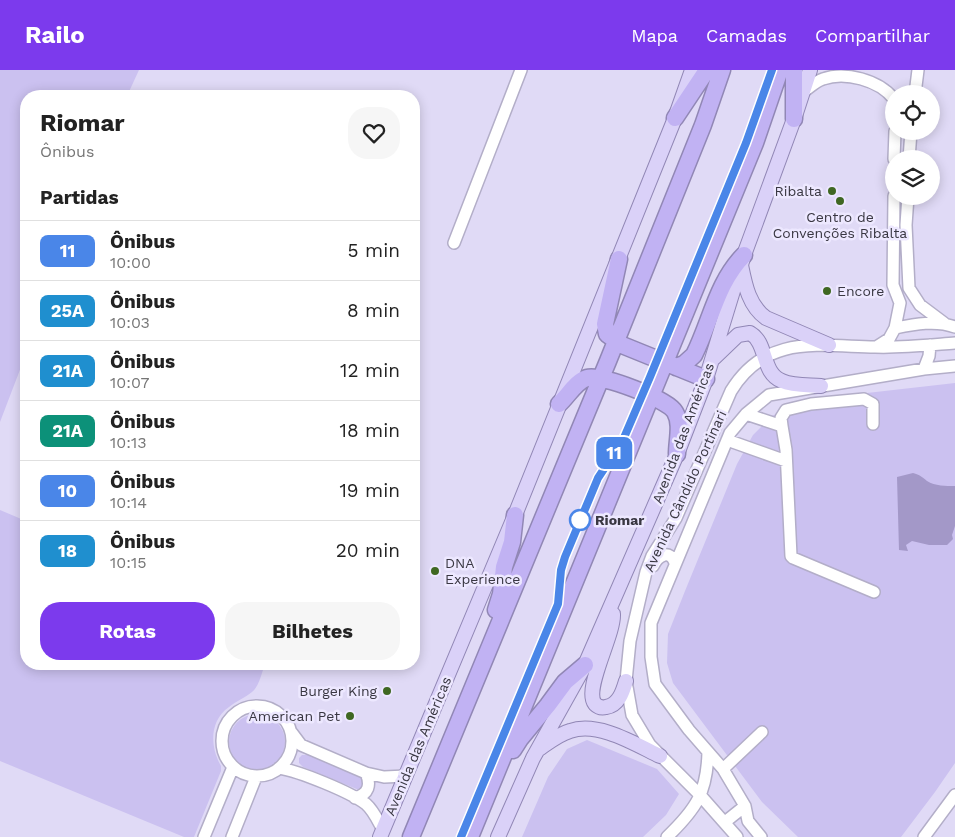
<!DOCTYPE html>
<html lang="pt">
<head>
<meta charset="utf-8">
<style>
  :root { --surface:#fff; --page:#f6f6f6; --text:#222; --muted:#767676; --line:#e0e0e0; --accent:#7c3aed }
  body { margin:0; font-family:"Work Sans",sans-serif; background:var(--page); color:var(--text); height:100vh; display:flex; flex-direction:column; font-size:19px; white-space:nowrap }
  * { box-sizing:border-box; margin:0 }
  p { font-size:16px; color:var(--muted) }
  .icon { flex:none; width:28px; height:28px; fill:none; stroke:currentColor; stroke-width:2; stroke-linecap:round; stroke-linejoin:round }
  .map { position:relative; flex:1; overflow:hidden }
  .sheet { position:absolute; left:20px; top:20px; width:400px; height:580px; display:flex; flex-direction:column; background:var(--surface); border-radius:20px; box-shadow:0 2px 12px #0003 }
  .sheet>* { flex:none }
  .badge { padding:0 10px; border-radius:8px; font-size:18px; line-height:32px }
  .fabs { position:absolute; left:885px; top:15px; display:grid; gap:10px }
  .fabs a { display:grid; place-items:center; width:55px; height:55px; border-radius:50%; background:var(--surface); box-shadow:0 2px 12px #0003; font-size:25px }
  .map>.badge { position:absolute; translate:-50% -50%; box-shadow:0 0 0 2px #fff }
  h2 { padding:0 20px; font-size:19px; line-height:45px }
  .round { display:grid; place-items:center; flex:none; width:52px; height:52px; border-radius:20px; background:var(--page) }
  .headline { display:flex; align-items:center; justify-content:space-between; height:85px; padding:0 20px }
  h1 { font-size:24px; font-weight:700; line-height:38px }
  .cta { display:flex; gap:10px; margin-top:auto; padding:10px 20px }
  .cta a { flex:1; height:58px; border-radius:20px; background:var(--accent); color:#fff; font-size:20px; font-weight:700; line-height:58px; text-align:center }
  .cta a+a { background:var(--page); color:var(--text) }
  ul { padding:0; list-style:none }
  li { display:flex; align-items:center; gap:15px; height:60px; padding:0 20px; border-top:1px solid var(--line) }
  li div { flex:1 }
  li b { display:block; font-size:19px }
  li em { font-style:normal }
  li .badge { min-width:55px; font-weight:700; text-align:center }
  header { display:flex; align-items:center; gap:30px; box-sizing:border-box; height:70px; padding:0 25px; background:var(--accent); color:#fff }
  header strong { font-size:24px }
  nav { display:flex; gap:28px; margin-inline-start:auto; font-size:18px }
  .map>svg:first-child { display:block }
  .green { fill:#cbc1f0 }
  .water { fill:#a398c8 }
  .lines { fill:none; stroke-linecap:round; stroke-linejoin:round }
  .minor-casing { stroke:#b3aec8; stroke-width:14 }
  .major-casing { stroke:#9187b5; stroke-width:16 }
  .highway-casing { stroke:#9187b5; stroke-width:19 }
  .minor { stroke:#fff; stroke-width:11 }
  .major { stroke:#dad1f8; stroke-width:14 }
  .highway { stroke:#c1b2f3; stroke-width:16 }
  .line-casing { stroke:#fff; stroke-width:11 }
  .line { stroke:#4a86e8; stroke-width:8 }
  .poi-dot { fill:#3f6722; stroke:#ede8ff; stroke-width:2 }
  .stop-dot { fill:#fff; stroke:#4a86e8; stroke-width:2.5 }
  .labels { text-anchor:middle; stroke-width:5; stroke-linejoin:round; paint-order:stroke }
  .poi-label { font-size:14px; fill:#393742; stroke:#ede8ff; text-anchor:end }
  .street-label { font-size:14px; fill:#393742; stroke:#ede8ff }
  .stop-label { font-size:14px; font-weight:bold; fill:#393742; stroke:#ede8ff; text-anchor:start }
</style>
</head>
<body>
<header>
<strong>Railo</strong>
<nav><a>Mapa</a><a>Camadas</a><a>Compartilhar</a></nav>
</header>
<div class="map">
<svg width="955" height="767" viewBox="0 0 955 767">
  <rect width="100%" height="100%" fill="#e0daf6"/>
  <!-- green -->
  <path class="green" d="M 0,0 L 139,0 L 127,26 L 26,26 L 26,284 L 0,352 Z
    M 955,313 L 955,693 L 935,722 L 901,767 L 798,767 L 762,732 L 673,613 L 667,593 L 668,564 L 685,521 L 737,394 L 753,365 L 772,346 L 790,337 L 814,329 Z
    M 0,440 L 26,451 L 26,594 L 265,594 C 262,602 259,617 252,622 C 245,628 236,631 229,637 C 209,651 210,677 221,696 L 221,701 L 194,767 L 184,767 L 0,691 Z
    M229 672a28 28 0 1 1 56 0a28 28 0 1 1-56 0Z
    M 587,670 L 657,699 L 679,724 L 666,745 L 643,767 L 522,767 L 548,707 L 567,679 Z
    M 302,685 L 308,685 L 363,708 L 363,719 L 359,720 L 303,697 L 299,693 L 299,688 Z"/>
  <!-- water -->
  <path class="water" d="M 913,403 C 920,405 922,407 927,411 C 935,416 946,416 955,416 L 955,456 L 952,465 L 953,469 L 947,475 L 929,475 L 912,471 L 906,475 L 908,481 L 899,480 L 897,407 Z"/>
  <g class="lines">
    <!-- minor casing -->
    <g class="minor-casing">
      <path id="minor" d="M 803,22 C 809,18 816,11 823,9 C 845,1 879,10 894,29
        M 915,24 L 918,0
        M 894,89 L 895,61
        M 909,89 L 911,61
        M 894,126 L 893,215 L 900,233 L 895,258
        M 908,126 L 906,155 L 909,218 L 920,235 L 944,253
        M 454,173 L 521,0
        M 878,276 L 889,269 L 895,258 C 915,254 936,250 955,257
        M 924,299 L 929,286 L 930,275
        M 746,344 L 782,356 L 786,380 L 791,486 L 793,488 L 874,522
        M 782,356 L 781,348 L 786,340 L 811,334 L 864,329 L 873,334 L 873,354
        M 727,370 L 786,391
        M 653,496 C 658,485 670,479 675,493
        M222 671a35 35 0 1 1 70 0a35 35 0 1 1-70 0Z
        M 292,663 L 301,675 L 366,703 L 384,707 L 406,706
        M 279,698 C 299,701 350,722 366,734 C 374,741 378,751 383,760
        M 723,699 L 762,662
        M 355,728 C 369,724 371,715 366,703
        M 725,752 L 745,736
        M 204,767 L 233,697
        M 232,767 L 256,707
        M 667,767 C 696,739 707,723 708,682
        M 737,767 L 700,725 L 650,675 L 632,645 L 626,611 L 630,571 L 646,502 L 652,486 L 676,448 L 731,321 C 766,264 818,276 875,277 C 901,278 929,275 955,273
        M 761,767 L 748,751 L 745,736 L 723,699 L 689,660 L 655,614 L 651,587 L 651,553 L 730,363 L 746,344 L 769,325 L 924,299 L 955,296
        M 924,767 L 955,725"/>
    </g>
    <!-- major casing -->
    <g class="major-casing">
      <path id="major" d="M 741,195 C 745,215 749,236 766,248 L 829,275
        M 714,288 L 738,265 L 750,263 C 768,273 761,303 782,311 C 793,316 808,315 821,316
        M 613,544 C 614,566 583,619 595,634 C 598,637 602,638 606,637 C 619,635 623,621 626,611
        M 539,679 C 549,672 559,664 570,661 C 598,651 635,674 660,686
        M 380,767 L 515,445 L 675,48 L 692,0
        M 498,767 L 533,688 L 585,595 L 677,384 L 706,309 L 744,185 L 794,49 L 810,0"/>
    </g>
    <!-- highway casing -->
    <g class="highway-casing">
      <path id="highway" d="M 794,0 L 794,49
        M 675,48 L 707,0
        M 619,189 L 605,254 L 607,264 L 622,275 L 706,309
        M 676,297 L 684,294 L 694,285 C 711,251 717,212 744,185
        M 559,334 C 568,326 576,311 587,308 C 601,304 668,329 675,342 C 682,354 677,370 677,384
        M 496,540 L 501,524 L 504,497 L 512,472 L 515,445
        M 513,680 L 520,669 L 548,635 L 565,612 L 585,595
        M 411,767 L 608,291 L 703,55 L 722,0
        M 470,767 L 755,73 L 780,0"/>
    </g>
    <!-- minor -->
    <use href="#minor" class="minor"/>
    <!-- major -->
    <use href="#major" class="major"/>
    <!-- highway -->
    <use href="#highway" class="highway"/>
  </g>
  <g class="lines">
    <!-- line casing -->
    <g class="line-casing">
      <path id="line" d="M 461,767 L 558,534 L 561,500 L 565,487 L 598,408 L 623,370 L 650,307 L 746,73 L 772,0"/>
    </g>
    <!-- line -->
    <use href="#line" class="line"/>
  </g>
  <!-- markers -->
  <g class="poi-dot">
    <circle cx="832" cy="121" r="5"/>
    <circle cx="840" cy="131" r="5"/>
    <circle cx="827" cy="221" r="5"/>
    <circle cx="435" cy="501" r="5"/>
    <circle cx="387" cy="621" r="5"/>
    <circle cx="350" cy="646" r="5"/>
  </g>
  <circle class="stop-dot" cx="580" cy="450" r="10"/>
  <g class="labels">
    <!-- poi labels -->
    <g class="poi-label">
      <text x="822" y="126">Ribalta</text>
      <text x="840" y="152" text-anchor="middle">Centro de<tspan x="840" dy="16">Convenções Ribalta</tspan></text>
      <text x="837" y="226" text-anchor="start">Encore</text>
      <text x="445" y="498" text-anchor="start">DNA<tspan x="445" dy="16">Experience</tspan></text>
      <text x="377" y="626">Burger King</text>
      <text x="340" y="651">American Pet</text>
    </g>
    <!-- street labels -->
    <g class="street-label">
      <text transform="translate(683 363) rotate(-69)" y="5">Avenida das Américas</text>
      <text transform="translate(685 421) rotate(-65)" y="5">Avenida Cândido Portinari</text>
      <text transform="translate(418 676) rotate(-67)" y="5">Avenida das Américas</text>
    </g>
    <!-- stop labels -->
    <g class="stop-label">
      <text x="595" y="455">Riomar</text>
    </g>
  </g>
</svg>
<div class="fabs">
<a><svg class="icon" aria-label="locate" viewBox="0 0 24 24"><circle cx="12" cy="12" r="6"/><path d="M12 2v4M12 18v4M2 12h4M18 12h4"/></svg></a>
<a><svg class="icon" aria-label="layers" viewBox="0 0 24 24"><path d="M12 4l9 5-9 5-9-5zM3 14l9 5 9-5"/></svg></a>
</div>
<b class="badge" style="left:614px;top:383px;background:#4a86e8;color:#fff">11</b>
<section class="sheet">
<div class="headline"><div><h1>Riomar</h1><p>Ônibus</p></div><a class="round"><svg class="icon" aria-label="heart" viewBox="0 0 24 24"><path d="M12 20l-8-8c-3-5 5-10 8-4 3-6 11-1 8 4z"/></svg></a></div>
<h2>Partidas</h2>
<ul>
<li><span class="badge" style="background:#4a86e8;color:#fff">11</span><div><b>Ônibus</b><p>10:00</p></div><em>5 min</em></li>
<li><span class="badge" style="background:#1f8fcf;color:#fff">25A</span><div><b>Ônibus</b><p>10:03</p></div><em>8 min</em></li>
<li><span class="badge" style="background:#1f8fcf;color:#fff">21A</span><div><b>Ônibus</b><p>10:07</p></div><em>12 min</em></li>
<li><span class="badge" style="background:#0c9179;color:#fff">21A</span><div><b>Ônibus</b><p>10:13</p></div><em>18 min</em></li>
<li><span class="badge" style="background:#4a86e8;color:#fff">10</span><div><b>Ônibus</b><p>10:14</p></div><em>19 min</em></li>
<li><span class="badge" style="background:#1f8fcf;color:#fff">18</span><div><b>Ônibus</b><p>10:15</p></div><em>20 min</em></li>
</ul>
<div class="cta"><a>Rotas</a><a>Bilhetes</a></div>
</section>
</div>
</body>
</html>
